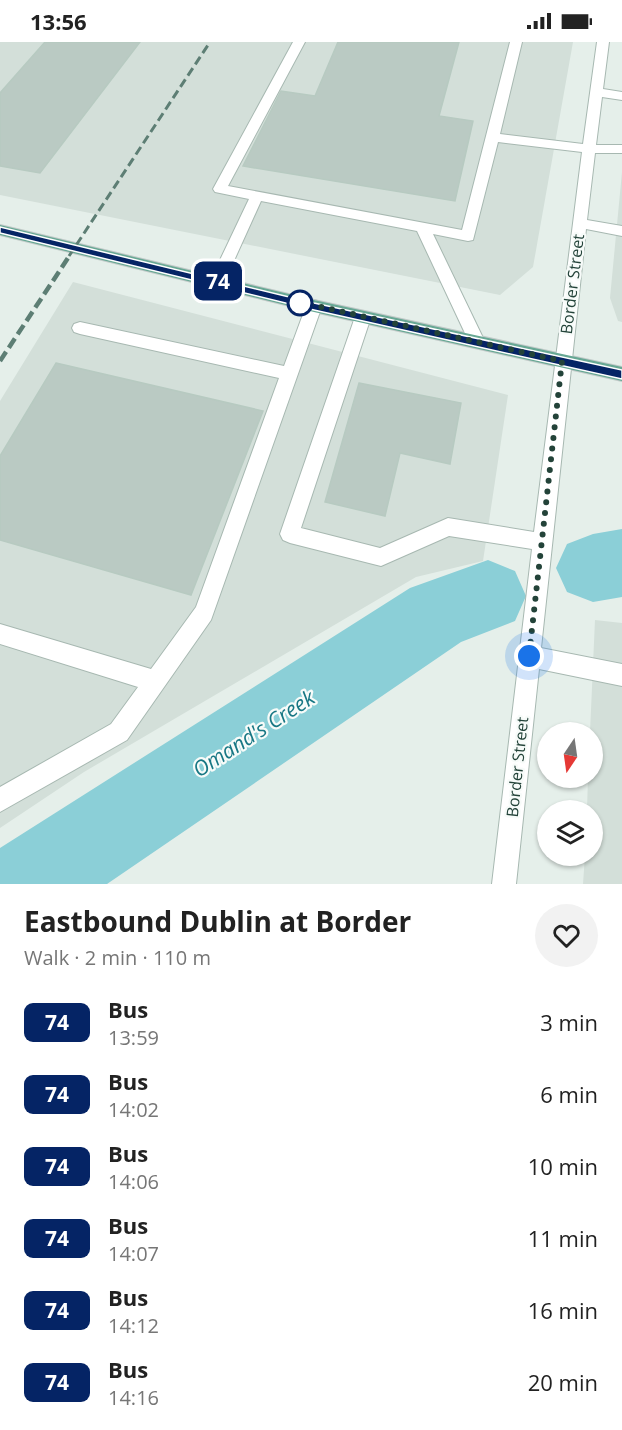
<!DOCTYPE html>
<html lang="en">
<head>
<meta charset="utf-8">
<style>
  :root { --surface:#fff; --page:#f2f2f2; --text:#222; --muted:#767676 }
  body { margin:0; font-family:"Open Sans",sans-serif; background:var(--page); color:var(--text); height:100vh; display:flex; flex-direction:column; font-size:22px; white-space:nowrap }
  * { box-sizing:border-box; margin:0 }
  p { font-size:20px; color:var(--muted) }
  .icon { flex:none; width:33px; height:33px; fill:none; stroke:currentColor; stroke-width:2; stroke-linecap:round; stroke-linejoin:round }
  .map { position:relative; height:842px; overflow:hidden }
  .sheet { display:flex; flex-direction:column; background:var(--surface); flex:1 }
  .sheet>* { flex:none }
  .badge { padding:0 12px; border-radius:9px; font-size:21px; line-height:39px }
  .needle { width:39px; rotate:193deg }
  .tools { position:absolute; left:537px; top:680px; display:grid; gap:12px }
  .tools a { display:grid; place-items:center; width:66px; height:66px; border-radius:50%; background:var(--surface); box-shadow:0 2px 4px #0004; font-size:30px }
  .you { position:absolute; width:30px; height:30px; margin:-15px; border:4px solid #fff; border-radius:50%; background:#1a73e8; box-shadow:0 0 0 9px #1a73e833 }
  .map>.badge { position:absolute; translate:-50% -50%; box-shadow:0 0 0 3px #fff }
  .round { display:grid; place-items:center; flex:none; width:63px; height:63px; border-radius:32px; background:var(--page) }
  .overview { display:flex; align-items:center; justify-content:space-between; height:102px; padding:0 24px }
  h1 { font-size:28px; font-weight:700; line-height:45px }
  ul { padding:0; list-style:none }
  li { display:flex; align-items:center; gap:18px; height:72px; padding:0 24px }
  li div { flex:1 }
  li b { display:block; font-size:22px }
  li em { font-style:normal }
  li .badge { min-width:66px; font-weight:700; text-align:center }
  .status { display:flex; justify-content:space-between; align-items:center; height:42px; padding:0 30px; background:var(--surface); direction:ltr }
  .status svg { height:16px; fill:currentColor }
  .map>svg:first-child { display:block }
  .built { fill:#d3dfd9 }
  .lines { fill:none; stroke-linecap:round; stroke-linejoin:round }
  .river { fill:#8bcfd7; fill-rule:evenodd }
  .building { fill:#bacac3; stroke:#b7cac1; stroke-width:1.5 }
  .minor-casing { stroke:#a7b8b1; stroke-width:2 }
  .major-casing { stroke:#c1cac8; stroke-width:2 }
  .minor { fill:#fff; fill-rule:evenodd }
  .major { fill:#67a894; fill-rule:evenodd }
  .rail-far1 { stroke:#5d7e74; stroke-width:3; stroke-dasharray:9 4.5; stroke-linecap:butt }
  .rail { stroke:#5d7e74; stroke-width:4.5; stroke-dasharray:11 5; stroke-linecap:butt }
  .line { fill:#052465; stroke:#fff; stroke-width:1.5 }
  .walk { stroke:#234339; stroke-width:6; stroke-dasharray:0 10.8 }
  .stop-dot { fill:#fff; stroke:#052465; stroke-width:3 }
  .labels { text-anchor:middle; stroke-width:4.5; stroke-linejoin:round; paint-order:stroke }
  .street-label { font-size:16px; fill:#234339; stroke:#f7fbf9 }
  .near-water-label { font-size:21px; font-style:italic; fill:#177784; stroke:#f7fbf9 }
</style>
</head>
<body>
<div class="status"><b>13:56</b><svg viewBox="0 0 49 12"><path d="M0 12V9h3v3zM5 12V6h3v6zM10 12V3h3v9zM15 12V0h3v12zM26 1h20v11H26zM47 4h2v5h-2z"/></svg></div>
<div class="map">
<svg width="622" height="842" viewBox="0 0 622 842">
  <rect width="100%" height="100%" fill="#e5efea"/>
  <!-- built -->
  <path class="built" d="M 0,0 L 573,0 L 533,225 L 500,253 L 0,153 Z
    M 622,130 L 622,280 L 618,279 L 610,256 Z
    M 73,240 L 508,353 L 483,519 L 416,535 L 84,730 L 0,786 L 0,359 Z
    M 595,578 L 622,581 L 622,842 L 583,842 L 585,813 L 592,813 L 592,768 L 587,768 L 588,735 L 592,735 L 592,690 L 590,690 Z"/>
  <g class="lines">
    <!-- river -->
    <path class="river" d="M 622,487 L 622,555 L 593,560 L 567,550 L 556,526 L 567,502 L 593,492 Z
      M 488,518 L 515,529 L 526,554 L 515,579 L 461,600 L 107,842 L 0,842 L 0,806 L 410,546 Z"/>
  </g>
  <!-- building -->
  <path class="building" d="M 45,0 L 140,0 L 40,131 L 0,124 L 0,51 Z
    M 338,0 L 459,0 L 439,74 L 473,79 L 455,159 L 243,124 L 281,49 L 315,54 Z
    M 56,321 L 263,369 L 191,553 L 0,498 L 0,414 Z
    M 359,341 L 461,361 L 450,422 L 400,411 L 385,474 L 325,460 Z"/>
  <g class="lines">
    <!-- minor casing -->
    <g class="minor-casing">
      <path id="minor" d="M 293,0 L 305,0 L 228,144 L 462,188 L 510,0 L 522,0 L 500,92 L 583,102 L 597,0 L 609,0 L 603,47 L 622,50 L 622,58 L 602,55 L 596,103 L 622,103 L 622,111 L 595,111 L 587,178 L 622,184 L 622,194 L 586,187 L 541,606 L 622,622 L 622,644 L 539,627 L 516,842 L 492,842 L 532,507 L 449,494 L 381,524 L 290,501 L 283,498 L 280,492 L 355,275 L 357,271 L 369,271 L 371,275 L 301,486 L 380,506 L 448,476 L 534,490 L 582,110 L 498,100 L 473,198 L 468,199 L 433,192 L 485,300 L 483,304 L 477,306 L 471,304 L 417,189 L 261,159 L 223,243 L 213,243 L 210,239 L 249,157 L 215,150 L 213,147 Z
        M 314,258 L 320,260 L 322,264 L 211,578 L 127,698 L 0,770 L 0,745 L 111,682 L 138,645 L 0,602 L 0,582 L 151,627 L 196,565 L 279,336 L 80,292 L 74,290 L 72,286 L 74,282 L 80,280 L 284,324 L 306,264 L 308,260 Z"/>
    </g>
    <!-- major casing -->
    <g class="major-casing">
      <path id="major" d="M 0,183 L 314,258 L 622,325 L 622,339 L 314,270 L 0,193 Z"/>
    </g>
    <!-- minor -->
    <use href="#minor" class="minor"/>
    <!-- major -->
    <use href="#major" class="major"/>
    <!-- rail-far1 -->
    <path class="rail-far1" d="M 69,214 L 210,0"/>
    <!-- rail -->
    <path class="rail" d="M 0,319 L 70,213"/>
  </g>
  <!-- line -->
  <path class="line" d="M 0,185 L 314,261 L 622,328 L 622,337 L 314,268 L 0,191 Z"/>
  <g class="lines">
    <!-- walk -->
    <path class="walk" d="M 300,261 L 295,259 L 562,319 L 529,614"/>
  </g>
  <!-- markers -->
  <circle class="stop-dot" cx="300" cy="261" r="12"/>
  <g class="labels">
    <!-- street labels -->
    <g class="street-label">
      <text transform="translate(572 242) rotate(-83)" y="6">Border Street</text>
      <text transform="translate(517 725) rotate(-84)" y="6">Border Street</text>
    </g>
    <!-- near-water labels -->
    <g class="near-water-label">
      <text transform="translate(254 692) rotate(-33)" y="7">Omand's Creek</text>
    </g>
  </g>
</svg>
<div class="tools">
<a><svg class="needle" viewBox="-14 -14 28 28"><path d="M0-13l5 13h-10z" fill="#e53935"/><path d="M0 13l5-13h-10z" fill="#767676"/></svg></a>
<a><svg class="icon" aria-label="layers" viewBox="0 0 24 24"><path d="M12 4l9 5-9 5-9-5zM3 14l9 5 9-5"/></svg></a>
</div>
<div class="you" style="left:529px;top:614px"></div>
<b class="badge" style="left:218px;top:239px;background:#052465;color:#fff">74</b>
</div>
<section class="sheet">
<div class="overview"><div><h1>Eastbound Dublin at Border</h1><p>Walk · 2 min · 110 m</p></div><a class="round"><svg class="icon" aria-label="heart" viewBox="0 0 24 24"><path d="M12 20l-8-8c-3-5 5-10 8-4 3-6 11-1 8 4z"/></svg></a></div>
<ul>
<li><span class="badge" style="background:#052465;color:#fff">74</span><div><b>Bus</b><p>13:59</p></div><em>3 min</em></li>
<li><span class="badge" style="background:#052465;color:#fff">74</span><div><b>Bus</b><p>14:02</p></div><em>6 min</em></li>
<li><span class="badge" style="background:#052465;color:#fff">74</span><div><b>Bus</b><p>14:06</p></div><em>10 min</em></li>
<li><span class="badge" style="background:#052465;color:#fff">74</span><div><b>Bus</b><p>14:07</p></div><em>11 min</em></li>
<li><span class="badge" style="background:#052465;color:#fff">74</span><div><b>Bus</b><p>14:12</p></div><em>16 min</em></li>
<li><span class="badge" style="background:#052465;color:#fff">74</span><div><b>Bus</b><p>14:16</p></div><em>20 min</em></li>
</ul>
</section>
</body>
</html>
